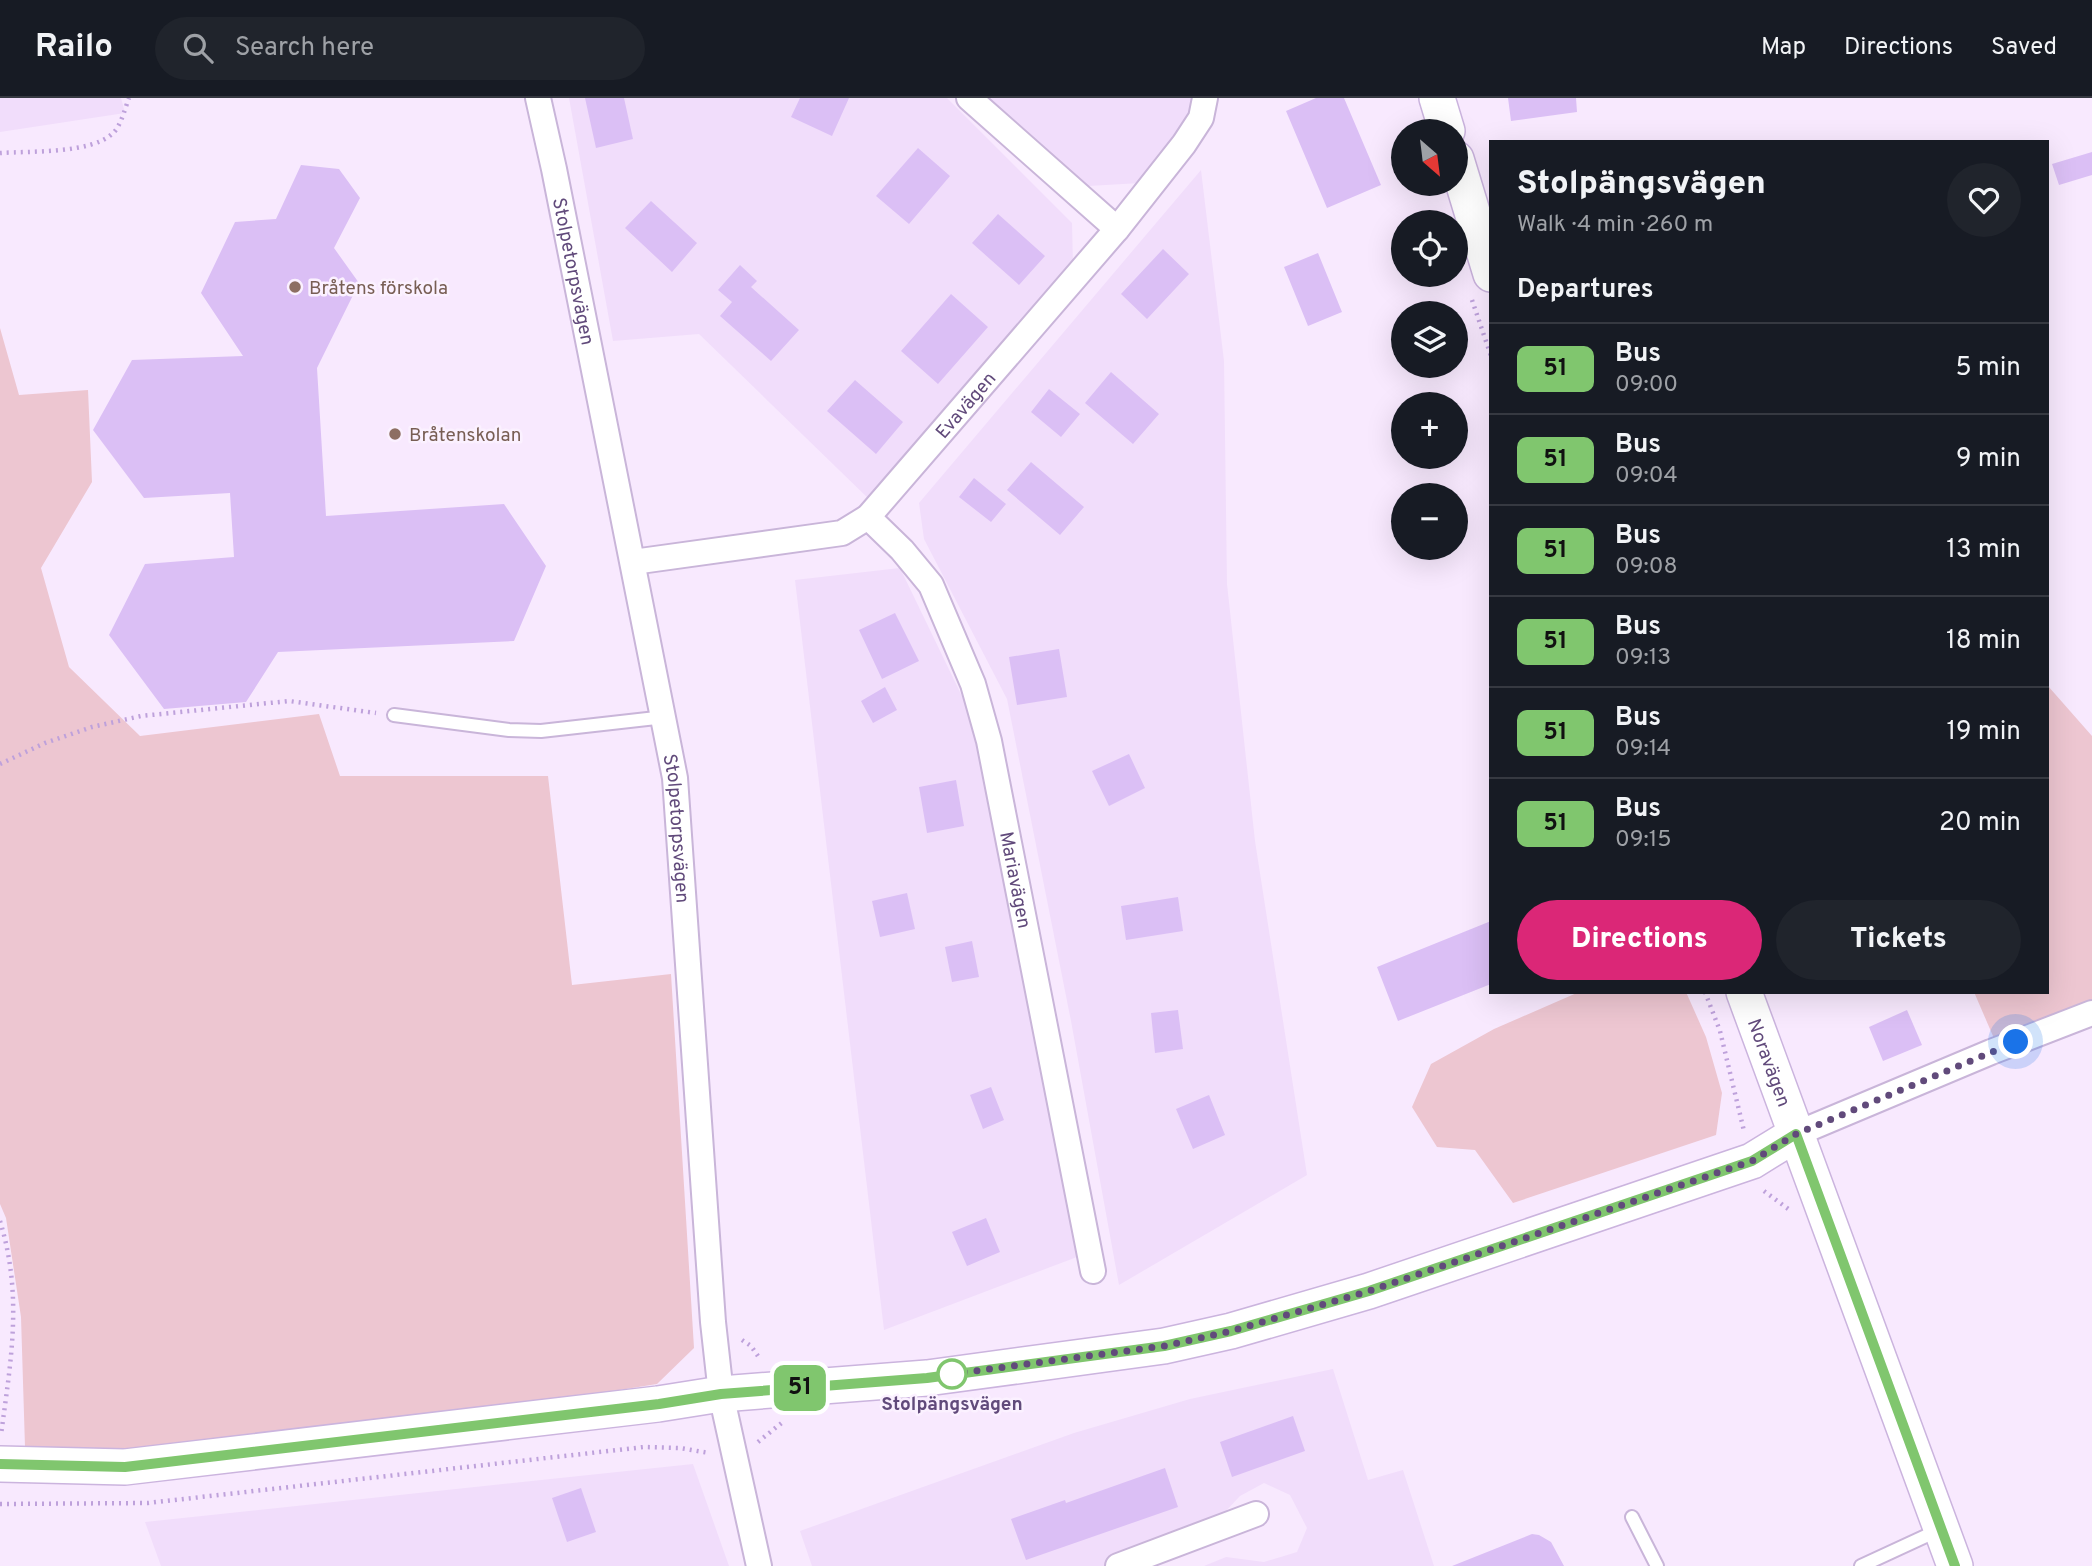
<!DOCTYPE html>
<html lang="en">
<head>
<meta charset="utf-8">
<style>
  :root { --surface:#171b24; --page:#20242c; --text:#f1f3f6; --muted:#9ea1a6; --line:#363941; --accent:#db2777 }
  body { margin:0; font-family:Overpass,sans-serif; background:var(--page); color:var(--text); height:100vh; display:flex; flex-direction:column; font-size:26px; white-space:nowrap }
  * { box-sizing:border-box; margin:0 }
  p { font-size:23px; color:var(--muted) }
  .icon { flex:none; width:38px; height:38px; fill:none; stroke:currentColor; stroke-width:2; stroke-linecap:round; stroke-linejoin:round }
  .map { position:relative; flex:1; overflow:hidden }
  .side { position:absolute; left:1489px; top:42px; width:560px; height:854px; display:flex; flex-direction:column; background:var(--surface); border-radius:0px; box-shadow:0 7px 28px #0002 }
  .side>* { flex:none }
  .badge { padding:0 14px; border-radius:10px; font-size:24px; line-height:46px }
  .needle { width:46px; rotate:152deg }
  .buttons { position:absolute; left:1391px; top:21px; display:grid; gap:14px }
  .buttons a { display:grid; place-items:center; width:77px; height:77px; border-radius:50%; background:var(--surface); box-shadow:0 7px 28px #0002; font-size:35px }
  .you { position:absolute; width:35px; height:35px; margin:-18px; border:5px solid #fff; border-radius:50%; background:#1a73e8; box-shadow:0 0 0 10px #1a73e833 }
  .map>.badge { position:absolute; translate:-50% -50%; box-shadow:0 0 0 4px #fff }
  h2 { padding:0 28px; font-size:26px; line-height:63px }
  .round { display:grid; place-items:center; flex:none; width:74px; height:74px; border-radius:37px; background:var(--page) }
  .head { display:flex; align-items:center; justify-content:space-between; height:119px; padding:0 28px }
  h1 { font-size:33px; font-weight:800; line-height:52px }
  .action { display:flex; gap:14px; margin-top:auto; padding:14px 28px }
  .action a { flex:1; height:80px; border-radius:42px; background:var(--accent); color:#fff; font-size:28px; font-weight:800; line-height:80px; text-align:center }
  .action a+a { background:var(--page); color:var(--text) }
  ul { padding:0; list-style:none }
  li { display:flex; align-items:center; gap:21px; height:91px; padding:0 28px; border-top:2px solid var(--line) }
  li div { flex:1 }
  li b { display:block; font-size:26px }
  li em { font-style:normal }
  li .badge { min-width:77px; font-weight:700; text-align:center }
  header { display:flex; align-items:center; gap:42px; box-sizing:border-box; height:98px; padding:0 35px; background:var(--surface); border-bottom:2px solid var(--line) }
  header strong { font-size:33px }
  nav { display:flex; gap:38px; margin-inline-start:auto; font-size:24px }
  .search { width:490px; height:63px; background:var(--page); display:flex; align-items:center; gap:18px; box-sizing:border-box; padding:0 24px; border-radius:38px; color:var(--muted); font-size:26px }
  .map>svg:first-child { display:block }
  .residential { fill:#f1ddfb }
  .green { fill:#edc6d1 }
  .building { fill:#dbbff5 }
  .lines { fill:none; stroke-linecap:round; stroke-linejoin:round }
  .lane-casing { stroke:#c9b5d9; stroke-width:16 }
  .street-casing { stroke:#c9b5d9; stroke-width:28 }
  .secondary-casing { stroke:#cbb4de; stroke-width:38 }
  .path { stroke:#bea1db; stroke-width:4.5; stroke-dasharray:2 5; stroke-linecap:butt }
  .lane { stroke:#fff; stroke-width:12 }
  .street { stroke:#fff; stroke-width:24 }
  .secondary { stroke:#fff; stroke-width:35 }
  .line-casing { stroke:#fff; stroke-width:16 }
  .line { stroke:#80c66e; stroke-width:10 }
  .walk { stroke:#614a7b; stroke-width:7; stroke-dasharray:0 12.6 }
  .education-dot { fill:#8d6e63; stroke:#fbf1ff; stroke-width:2.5 }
  .stop-dot { fill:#fff; stroke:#80c66e; stroke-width:3.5 }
  .labels { text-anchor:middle; stroke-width:5; stroke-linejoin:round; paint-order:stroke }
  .street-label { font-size:19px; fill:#614a7b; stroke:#fbf1ff }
  .education-label { font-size:19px; fill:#785e54; stroke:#fbf1ff; text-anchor:start }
  .stop-label { font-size:19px; font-weight:bold; fill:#614a7b; stroke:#fbf1ff }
</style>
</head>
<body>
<header>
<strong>Railo</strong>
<div class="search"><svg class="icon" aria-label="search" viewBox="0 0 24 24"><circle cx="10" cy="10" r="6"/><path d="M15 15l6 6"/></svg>Search here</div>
<nav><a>Map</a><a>Directions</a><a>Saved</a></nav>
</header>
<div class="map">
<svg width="2092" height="1468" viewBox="0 0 2092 1468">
  <rect width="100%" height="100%" fill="#f8e9fe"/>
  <!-- residential -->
  <path class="residential" d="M 0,0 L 121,0 L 125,15 L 0,34 Z
    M 569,0 L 947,0 L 1072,125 L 1073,168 L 872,404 L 699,236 L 613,243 Z
    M 985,0 L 1192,0 L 1185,28 L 1141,85 L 1088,88 Z
    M 1201,72 L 1224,263 L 1227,486 L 1255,743 L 1307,1077 L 1119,1187 L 1071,923 L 1007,601 L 924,441 L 919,405 Z
    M 900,470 L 972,619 L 1077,1159 L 884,1232 L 795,482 Z
    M 1333,1271 L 1368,1382 L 1403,1372 L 1434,1468 L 1204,1468 L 1226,1459 L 1264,1464 L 1297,1454 L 1307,1430 L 1290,1397 L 1264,1385 L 1240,1398 L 1224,1415 L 1200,1432 L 1104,1468 L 812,1468 L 800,1433 L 1074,1335 L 1190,1301 Z
    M 693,1366 L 729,1468 L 161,1468 L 145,1424 Z"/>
  <!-- green -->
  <path class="green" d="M 0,230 L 19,297 L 88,292 L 92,384 L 41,470 L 69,569 L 140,638 L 319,616 L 340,678 L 548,678 L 572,887 L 671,876 L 694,1250 L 657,1286 L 538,1305 L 146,1355 L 25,1349 L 21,1219 L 6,1120 L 0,1106 Z
    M 2048,588 L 2092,638 L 2092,906 L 1996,945 L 1974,894 L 2048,894 Z
    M 1579,894 L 1686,894 L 1706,939 L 1722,995 L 1716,1037 L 1513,1105 L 1475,1052 L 1437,1049 L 1412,1009 L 1431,966 L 1494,931 Z"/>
  <!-- building -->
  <path class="building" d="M 585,0 L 624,0 L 633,41 L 596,50 Z
    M 800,0 L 849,0 L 832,38 L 791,19 Z
    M 1316,0 L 1344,0 L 1381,87 L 1327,110 L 1286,13 Z
    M 1508,0 L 1576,0 L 1577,14 L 1511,23 Z
    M 918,50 L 950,78 L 909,126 L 876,98 Z
    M 2092,54 L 2092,77 L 2059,87 L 2052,66 Z
    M 301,67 L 339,71 L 360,100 L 334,150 L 359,185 L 317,270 L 326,418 L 504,406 L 546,468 L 514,543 L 278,554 L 246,604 L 164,611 L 109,537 L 145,466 L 234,459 L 230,395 L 144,400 L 93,332 L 132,262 L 243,258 L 201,195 L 235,124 L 276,121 Z
    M 651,103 L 697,145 L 672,174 L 625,130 Z
    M 998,116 L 1045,158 L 1019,187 L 972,145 Z
    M 1163,151 L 1189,176 L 1147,221 L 1121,196 Z
    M 1318,155 L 1342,214 L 1308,228 L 1284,169 Z
    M 740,167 L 757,183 L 751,189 L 799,232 L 771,263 L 720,218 L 732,204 L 718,192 Z
    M 951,196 L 988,229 L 938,286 L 901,253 Z
    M 1111,274 L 1159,316 L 1133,346 L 1085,305 Z
    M 855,282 L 903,324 L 876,356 L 827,313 Z
    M 1049,291 L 1080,316 L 1061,339 L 1031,314 Z
    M 1031,364 L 1084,409 L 1060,437 L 1007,392 Z
    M 974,380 L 1006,406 L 991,424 L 959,399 Z
    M 895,515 L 919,563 L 882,581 L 859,532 Z
    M 1059,551 L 1067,599 L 1017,607 L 1009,559 Z
    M 885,589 L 897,612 L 873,625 L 861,603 Z
    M 1129,656 L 1145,690 L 1109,708 L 1092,673 Z
    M 956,682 L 964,728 L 927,735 L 919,689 Z
    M 907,795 L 915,831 L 880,839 L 872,803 Z
    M 1178,799 L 1183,833 L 1126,842 L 1121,808 Z
    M 1491,823 L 1491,886 L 1398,923 L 1377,869 Z
    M 972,843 L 979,879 L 952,884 L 945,849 Z
    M 1178,912 L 1183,951 L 1155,955 L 1151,915 Z
    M 1907,912 L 1922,947 L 1883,963 L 1869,929 Z
    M 991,989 L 1004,1022 L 983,1031 L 970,997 Z
    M 1209,997 L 1225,1037 L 1193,1051 L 1176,1011 Z
    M 986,1120 L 1000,1154 L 967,1168 L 952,1134 Z
    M 1293,1318 L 1305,1353 L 1232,1379 L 1220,1344 Z
    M 1165,1370 L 1178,1409 L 1026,1462 L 1011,1421 L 1065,1402 L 1066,1405 Z
    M 581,1390 L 596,1434 L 567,1444 L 552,1400 Z
    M 1532,1436 L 1539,1437 L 1551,1444 L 1564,1468 L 1452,1468 Z"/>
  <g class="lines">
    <!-- lane casing -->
    <g class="lane-casing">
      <path id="lane" d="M 394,617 L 509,632 L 541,633 L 665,619
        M 1632,1419 L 1657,1468
        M 1861,1468 L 1941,1431"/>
    </g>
    <!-- street casing -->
    <g class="street-casing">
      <g id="street">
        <path id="s1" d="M 538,0 L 554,71 L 675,680 L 713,1224 L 721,1296 L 759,1468"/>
        <path d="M 969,0 L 1117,131"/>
        <path id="s2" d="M 868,419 L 902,452 L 931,487 L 973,586 L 989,643 L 1093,1173"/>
        <path id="s3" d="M 633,464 L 842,435 L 868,419 L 1117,131 L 1184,46 L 1201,20 L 1205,0"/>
        <path d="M 1796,1036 L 1991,954 L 2092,915"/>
        <path d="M 1118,1468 L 1256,1416"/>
      </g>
    </g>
    <!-- secondary casing -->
    <g class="secondary-casing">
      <g id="secondary">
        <path d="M 1437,0 L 1447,33"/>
        <path d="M 1456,61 L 1491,176"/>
        <path id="s4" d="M 1744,894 L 1955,1468"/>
        <path d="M 0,1366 L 125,1369 L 658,1306 L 721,1296 L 927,1280 L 1164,1248 L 1231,1233 L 1369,1193 L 1752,1063 L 1796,1036"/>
      </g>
    </g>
    <!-- path -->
    <path class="path" d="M 0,55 C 29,53 92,56 113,35 C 121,28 125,10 129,0
      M 1472,202 L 1491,258
      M 0,666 L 45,645 L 92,629 L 141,618 L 289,603 L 376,615
      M 1705,894 L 1720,933 L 1744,1033
      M 1764,1093 L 1791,1113
      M 0,1123 C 23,1198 11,1261 1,1337
      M 742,1242 L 751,1248 L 760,1261
      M 758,1344 L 784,1323
      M 0,1406 L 148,1405 L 644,1349 L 680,1350 L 709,1355"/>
    <!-- lane -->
    <use href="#lane" class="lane"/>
    <!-- street -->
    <use href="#street" class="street"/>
    <!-- secondary -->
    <use href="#secondary" class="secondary"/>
  </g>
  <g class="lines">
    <!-- line casing -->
    <g class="line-casing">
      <path id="line" d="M 0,1366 L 125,1369 L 659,1306 L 721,1296 L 927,1280 L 1164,1248 L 1231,1233 L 1369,1193 L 1752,1063 L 1796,1036 L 1955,1468"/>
    </g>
    <!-- line -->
    <use href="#line" class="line"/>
    <!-- walk -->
    <path class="walk" d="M 952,1276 L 1164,1248 L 1231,1233 L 1369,1193 L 1752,1063 L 1796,1036 L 2016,944"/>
  </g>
  <!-- markers -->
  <g class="education-dot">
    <circle cx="295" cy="189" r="7"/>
    <circle cx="395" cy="336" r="7"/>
  </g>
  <circle class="stop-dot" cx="952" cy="1276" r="14"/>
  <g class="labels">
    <!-- street labels -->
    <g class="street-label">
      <text dy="7" stroke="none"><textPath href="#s1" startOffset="177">Stolpetorpsvägen</textPath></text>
      <text dy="7" stroke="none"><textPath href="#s3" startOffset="390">Evavägen</textPath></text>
      <text dy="7" stroke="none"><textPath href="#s1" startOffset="744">Stolpetorpsvägen</textPath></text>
      <text dy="7" stroke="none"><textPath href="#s2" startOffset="401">Mariavägen</textPath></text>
      <text dy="7" stroke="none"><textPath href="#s4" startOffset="75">Noravägen</textPath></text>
    </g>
    <!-- education labels -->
    <g class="education-label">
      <text x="309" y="196">Bråtens förskola</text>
      <text x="409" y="343">Bråtenskolan</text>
    </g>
    <!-- stop labels -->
    <g class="stop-label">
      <text x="952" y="1312">Stolpängsvägen</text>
    </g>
  </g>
</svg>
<div class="buttons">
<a><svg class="needle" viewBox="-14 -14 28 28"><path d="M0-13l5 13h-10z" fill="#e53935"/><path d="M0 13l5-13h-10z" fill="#9ea1a6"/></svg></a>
<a><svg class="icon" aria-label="locate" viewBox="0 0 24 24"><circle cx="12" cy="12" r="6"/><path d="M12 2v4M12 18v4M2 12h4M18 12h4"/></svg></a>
<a><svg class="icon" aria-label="layers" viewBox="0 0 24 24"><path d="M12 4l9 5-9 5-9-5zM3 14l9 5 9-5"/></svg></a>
<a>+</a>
<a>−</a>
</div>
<div class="you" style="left:2016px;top:944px"></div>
<b class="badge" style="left:800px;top:1290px;background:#80c66e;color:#111">51</b>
<section class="side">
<div class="head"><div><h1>Stolpängsvägen</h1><p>Walk · 4 min · 260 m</p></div><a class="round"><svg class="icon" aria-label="heart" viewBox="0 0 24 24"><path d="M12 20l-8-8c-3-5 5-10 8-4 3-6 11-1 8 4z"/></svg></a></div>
<h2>Departures</h2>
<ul>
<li><span class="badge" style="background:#80c66e;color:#111">51</span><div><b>Bus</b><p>09:00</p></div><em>5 min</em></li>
<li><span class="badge" style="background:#80c66e;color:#111">51</span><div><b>Bus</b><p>09:04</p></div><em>9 min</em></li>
<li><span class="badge" style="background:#80c66e;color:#111">51</span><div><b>Bus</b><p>09:08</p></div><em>13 min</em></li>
<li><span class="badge" style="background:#80c66e;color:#111">51</span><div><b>Bus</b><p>09:13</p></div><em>18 min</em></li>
<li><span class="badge" style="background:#80c66e;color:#111">51</span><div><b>Bus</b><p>09:14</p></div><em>19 min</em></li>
<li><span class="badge" style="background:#80c66e;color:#111">51</span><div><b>Bus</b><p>09:15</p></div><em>20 min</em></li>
</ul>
<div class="action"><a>Directions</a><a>Tickets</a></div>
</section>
</div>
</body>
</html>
